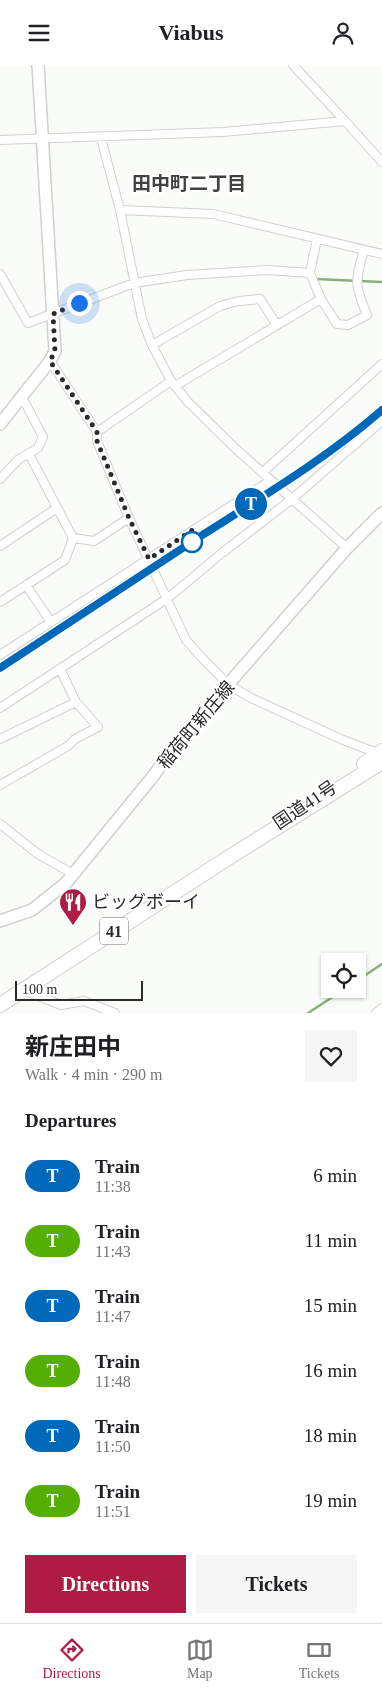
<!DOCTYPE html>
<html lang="en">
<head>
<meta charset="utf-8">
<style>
  :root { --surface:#fff; --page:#f6f6f6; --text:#202124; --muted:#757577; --line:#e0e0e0; --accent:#af1c43 }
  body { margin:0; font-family:"Times New Roman","Noto Sans JP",serif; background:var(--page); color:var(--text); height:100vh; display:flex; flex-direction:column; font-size:19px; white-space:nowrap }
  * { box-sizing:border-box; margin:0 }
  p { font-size:16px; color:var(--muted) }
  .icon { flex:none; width:28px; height:28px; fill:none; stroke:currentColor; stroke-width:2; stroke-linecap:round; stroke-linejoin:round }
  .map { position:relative; height:948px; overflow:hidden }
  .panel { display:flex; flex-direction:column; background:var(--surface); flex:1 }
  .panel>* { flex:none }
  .badge { padding:0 10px; border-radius:16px; font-size:18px; line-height:32px }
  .buttons { position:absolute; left:321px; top:888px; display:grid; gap:10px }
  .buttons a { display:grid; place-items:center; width:45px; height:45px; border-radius:0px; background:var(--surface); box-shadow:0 1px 4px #0004; font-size:25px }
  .scale { position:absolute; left:15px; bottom:12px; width:128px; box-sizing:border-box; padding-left:5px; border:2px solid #292a29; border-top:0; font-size:14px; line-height:18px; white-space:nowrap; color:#292a29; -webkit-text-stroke:4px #fff; paint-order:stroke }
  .you { position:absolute; width:25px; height:25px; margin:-12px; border:4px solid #fff; border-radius:50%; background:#1a73e8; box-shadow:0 0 0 8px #1a73e833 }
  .map>.badge { position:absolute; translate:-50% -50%; box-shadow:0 0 0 2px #fff }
  h2 { padding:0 25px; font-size:19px; line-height:45px }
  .round { display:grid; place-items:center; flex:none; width:52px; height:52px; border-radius:0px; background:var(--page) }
  .summary { display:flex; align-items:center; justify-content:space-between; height:85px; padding:0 25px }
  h1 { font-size:24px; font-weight:700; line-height:38px }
  .button { display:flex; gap:10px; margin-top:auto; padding:10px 25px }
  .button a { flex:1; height:58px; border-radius:0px; background:var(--accent); color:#fff; font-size:20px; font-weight:700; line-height:58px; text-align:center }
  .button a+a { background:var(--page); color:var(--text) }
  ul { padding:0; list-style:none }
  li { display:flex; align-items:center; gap:15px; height:65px; padding:0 25px }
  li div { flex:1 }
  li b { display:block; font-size:19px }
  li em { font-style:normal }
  li .badge { min-width:55px; font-weight:700; text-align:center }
  header { display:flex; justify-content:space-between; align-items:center; height:65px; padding:0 25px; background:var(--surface); font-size:22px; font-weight:700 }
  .menu { display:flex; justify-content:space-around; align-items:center; height:70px; border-top:1px solid var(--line); background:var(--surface); font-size:14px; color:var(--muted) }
  .menu a { display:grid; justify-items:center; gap:2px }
  .menu .active { color:var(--accent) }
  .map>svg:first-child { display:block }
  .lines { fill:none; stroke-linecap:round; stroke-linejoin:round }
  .stream { stroke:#88b17b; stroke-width:2.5 }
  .street-casing { stroke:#cfd1ce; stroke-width:10 }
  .secondary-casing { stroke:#cfd1ce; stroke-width:14 }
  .highway-casing { stroke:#cfd1ce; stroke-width:16 }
  .street { stroke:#fff; stroke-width:8 }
  .secondary { stroke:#fff; stroke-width:11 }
  .highway { stroke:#fff; stroke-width:14 }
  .rail-casing { stroke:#8d8f8c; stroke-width:4.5 }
  .rail { stroke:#fff; stroke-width:2.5; stroke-dasharray:8; stroke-linecap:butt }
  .line-casing { stroke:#fff; stroke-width:11 }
  .line { stroke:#0068b9; stroke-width:8 }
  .walk { stroke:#292a29; stroke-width:5; stroke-dasharray:0 9 }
  .stop-dot { fill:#fff; stroke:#0068b9; stroke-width:2.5 }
  .labels { text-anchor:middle; stroke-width:4.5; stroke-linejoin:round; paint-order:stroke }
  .shield { fill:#fff; stroke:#696a69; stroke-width:1 }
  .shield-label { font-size:16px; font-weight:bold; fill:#292a29 }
  .street-label { font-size:18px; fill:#292a29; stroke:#fff }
  .poi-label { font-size:18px; fill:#292a29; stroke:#fff; text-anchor:start }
  .neighbourhood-label { font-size:19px; font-weight:bold; fill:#414340; stroke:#fff }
</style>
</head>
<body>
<header><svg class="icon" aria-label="menu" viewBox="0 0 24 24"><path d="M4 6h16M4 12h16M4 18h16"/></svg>Viabus<svg class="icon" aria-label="person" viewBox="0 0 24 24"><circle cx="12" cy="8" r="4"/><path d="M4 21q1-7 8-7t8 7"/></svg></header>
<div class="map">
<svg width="382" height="948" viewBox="0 0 382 948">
  <rect width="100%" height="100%" fill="#f9fcf8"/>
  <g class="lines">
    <!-- stream -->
    <path class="stream" d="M 316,214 L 382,217
      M 358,915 L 382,899
      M 308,948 L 345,924"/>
    <!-- street casing -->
    <g class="street-casing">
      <path id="street" d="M 293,0 L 345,56
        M 101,73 L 120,145 L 142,254 L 152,280 L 171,316 L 188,337 L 236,384 L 347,483
        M 0,75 L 223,67 L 345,56 L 382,97
        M 120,145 L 213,149 L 382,189
        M 317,174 L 310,208 L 321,234 L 337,259 L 348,260 L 367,250 C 354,219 355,216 364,185
        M 0,209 L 28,258 L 134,218 L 187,210 L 268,205 L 310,208
        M 152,280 L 220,241 L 239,236 L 260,234 L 277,260
        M 50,296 L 97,367 L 97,376 L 129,453 L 186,575 L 204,595 L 229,620 L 251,633 L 343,675 L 380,689
        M 175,321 L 321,234
        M 97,367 L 171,316
        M 263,407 L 382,299
        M 0,414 L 19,394 L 38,383 L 43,372 L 22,332
        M 73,473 L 94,476 L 129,453
        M 0,481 L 57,443
        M 26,520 L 51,557
        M 0,537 L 65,495 L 73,473 L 29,389
        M 0,590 L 271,415
        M 0,643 L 168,533 L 222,488 L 292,434 L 382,356
        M 0,674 L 76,637
        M 0,720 L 68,681 L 75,674 L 98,662 L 76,637 L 60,604
        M 0,759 L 38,789 L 73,809
        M 23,925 L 61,940 L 84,936 L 115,948
        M 376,948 L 382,943"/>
    </g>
    <!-- secondary casing -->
    <g class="secondary-casing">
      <path id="secondary" d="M 0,359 L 50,296 L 55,286 L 38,0
        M 0,856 L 32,845 L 66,818 L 154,710 L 176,679 L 347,483 L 382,448"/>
    </g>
    <!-- highway casing -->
    <g class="highway-casing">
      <path id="highway" d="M 364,699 L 382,686
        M 0,940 L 228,793 L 382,697"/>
    </g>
    <!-- street -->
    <use href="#street" class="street"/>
    <!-- secondary -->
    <use href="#secondary" class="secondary"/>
    <!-- highway -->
    <use href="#highway" class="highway"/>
    <!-- rail casing -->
    <g class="rail-casing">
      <path id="rail" d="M 0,603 C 72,556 144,508 217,461 C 273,424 331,389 382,345"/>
    </g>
    <!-- rail -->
    <use href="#rail" class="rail"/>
  </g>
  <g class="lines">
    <!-- line casing -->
    <g class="line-casing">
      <path id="line" d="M 0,603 C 68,559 136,514 204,469 C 265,430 327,393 382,345"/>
    </g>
    <!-- line -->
    <use href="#line" class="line"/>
    <!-- walk -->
    <path class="walk" d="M 79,238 L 53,249 L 55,286 L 50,296 L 97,367 L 97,376 L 129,453 L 149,494 L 194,464 L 192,477"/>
  </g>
  <!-- icons -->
  <defs>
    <g id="restaurant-pin" transform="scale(1.4375)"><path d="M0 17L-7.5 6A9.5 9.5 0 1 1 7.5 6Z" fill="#af1c43" stroke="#fff"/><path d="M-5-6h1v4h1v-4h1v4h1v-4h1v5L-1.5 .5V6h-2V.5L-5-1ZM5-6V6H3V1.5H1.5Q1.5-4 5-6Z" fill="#fff"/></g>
  </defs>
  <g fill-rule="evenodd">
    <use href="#restaurant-pin" x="73" y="837"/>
  </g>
  <!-- markers -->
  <circle class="stop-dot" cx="192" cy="477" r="10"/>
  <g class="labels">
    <!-- shield labels -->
    <rect class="shield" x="100" y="852.5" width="28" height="27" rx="4"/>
    <g class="shield-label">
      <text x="114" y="872">41</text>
    </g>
    <!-- street labels -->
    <g class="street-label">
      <text transform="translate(196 660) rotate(-50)" y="6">稲荷町新庄線</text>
      <text transform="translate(305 740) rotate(-34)" y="6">国道41号</text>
    </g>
    <!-- poi labels -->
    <g class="poi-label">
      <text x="92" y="843">ビッグボーイ</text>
    </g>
    <!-- neighbourhood labels -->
    <g class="neighbourhood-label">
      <text x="189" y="125">田中町二丁目</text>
    </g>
  </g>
</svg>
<div class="buttons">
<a><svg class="icon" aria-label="locate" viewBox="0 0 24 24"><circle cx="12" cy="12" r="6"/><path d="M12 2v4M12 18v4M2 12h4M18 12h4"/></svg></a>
</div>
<div class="scale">100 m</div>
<div class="you" style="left:79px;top:238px"></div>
<b class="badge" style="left:251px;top:439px;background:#0068b9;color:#fff">T</b>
</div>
<section class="panel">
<div class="summary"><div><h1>新庄田中</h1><p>Walk · 4 min · 290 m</p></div><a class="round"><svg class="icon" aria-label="heart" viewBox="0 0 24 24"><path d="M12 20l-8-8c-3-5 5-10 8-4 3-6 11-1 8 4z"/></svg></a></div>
<h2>Departures</h2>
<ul>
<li><span class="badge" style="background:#0068b9;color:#fff">T</span><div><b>Train</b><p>11:38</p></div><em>6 min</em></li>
<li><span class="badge" style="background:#55ae04;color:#fff">T</span><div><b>Train</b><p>11:43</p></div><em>11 min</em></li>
<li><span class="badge" style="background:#0068b9;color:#fff">T</span><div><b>Train</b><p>11:47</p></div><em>15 min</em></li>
<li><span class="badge" style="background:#55ae04;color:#fff">T</span><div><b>Train</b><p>11:48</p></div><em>16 min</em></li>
<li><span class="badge" style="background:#0068b9;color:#fff">T</span><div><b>Train</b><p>11:50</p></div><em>18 min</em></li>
<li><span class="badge" style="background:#55ae04;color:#fff">T</span><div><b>Train</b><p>11:51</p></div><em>19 min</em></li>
</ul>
<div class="button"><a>Directions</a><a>Tickets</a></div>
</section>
<nav class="menu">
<a class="active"><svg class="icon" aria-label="directions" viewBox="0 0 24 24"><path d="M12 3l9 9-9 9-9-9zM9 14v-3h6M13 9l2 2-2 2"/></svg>Directions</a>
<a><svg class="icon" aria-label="map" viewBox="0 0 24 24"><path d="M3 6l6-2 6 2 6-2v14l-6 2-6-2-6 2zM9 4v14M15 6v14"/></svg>Map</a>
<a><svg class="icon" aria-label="tickets" viewBox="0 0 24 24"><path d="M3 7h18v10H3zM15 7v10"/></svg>Tickets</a>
</nav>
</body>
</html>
